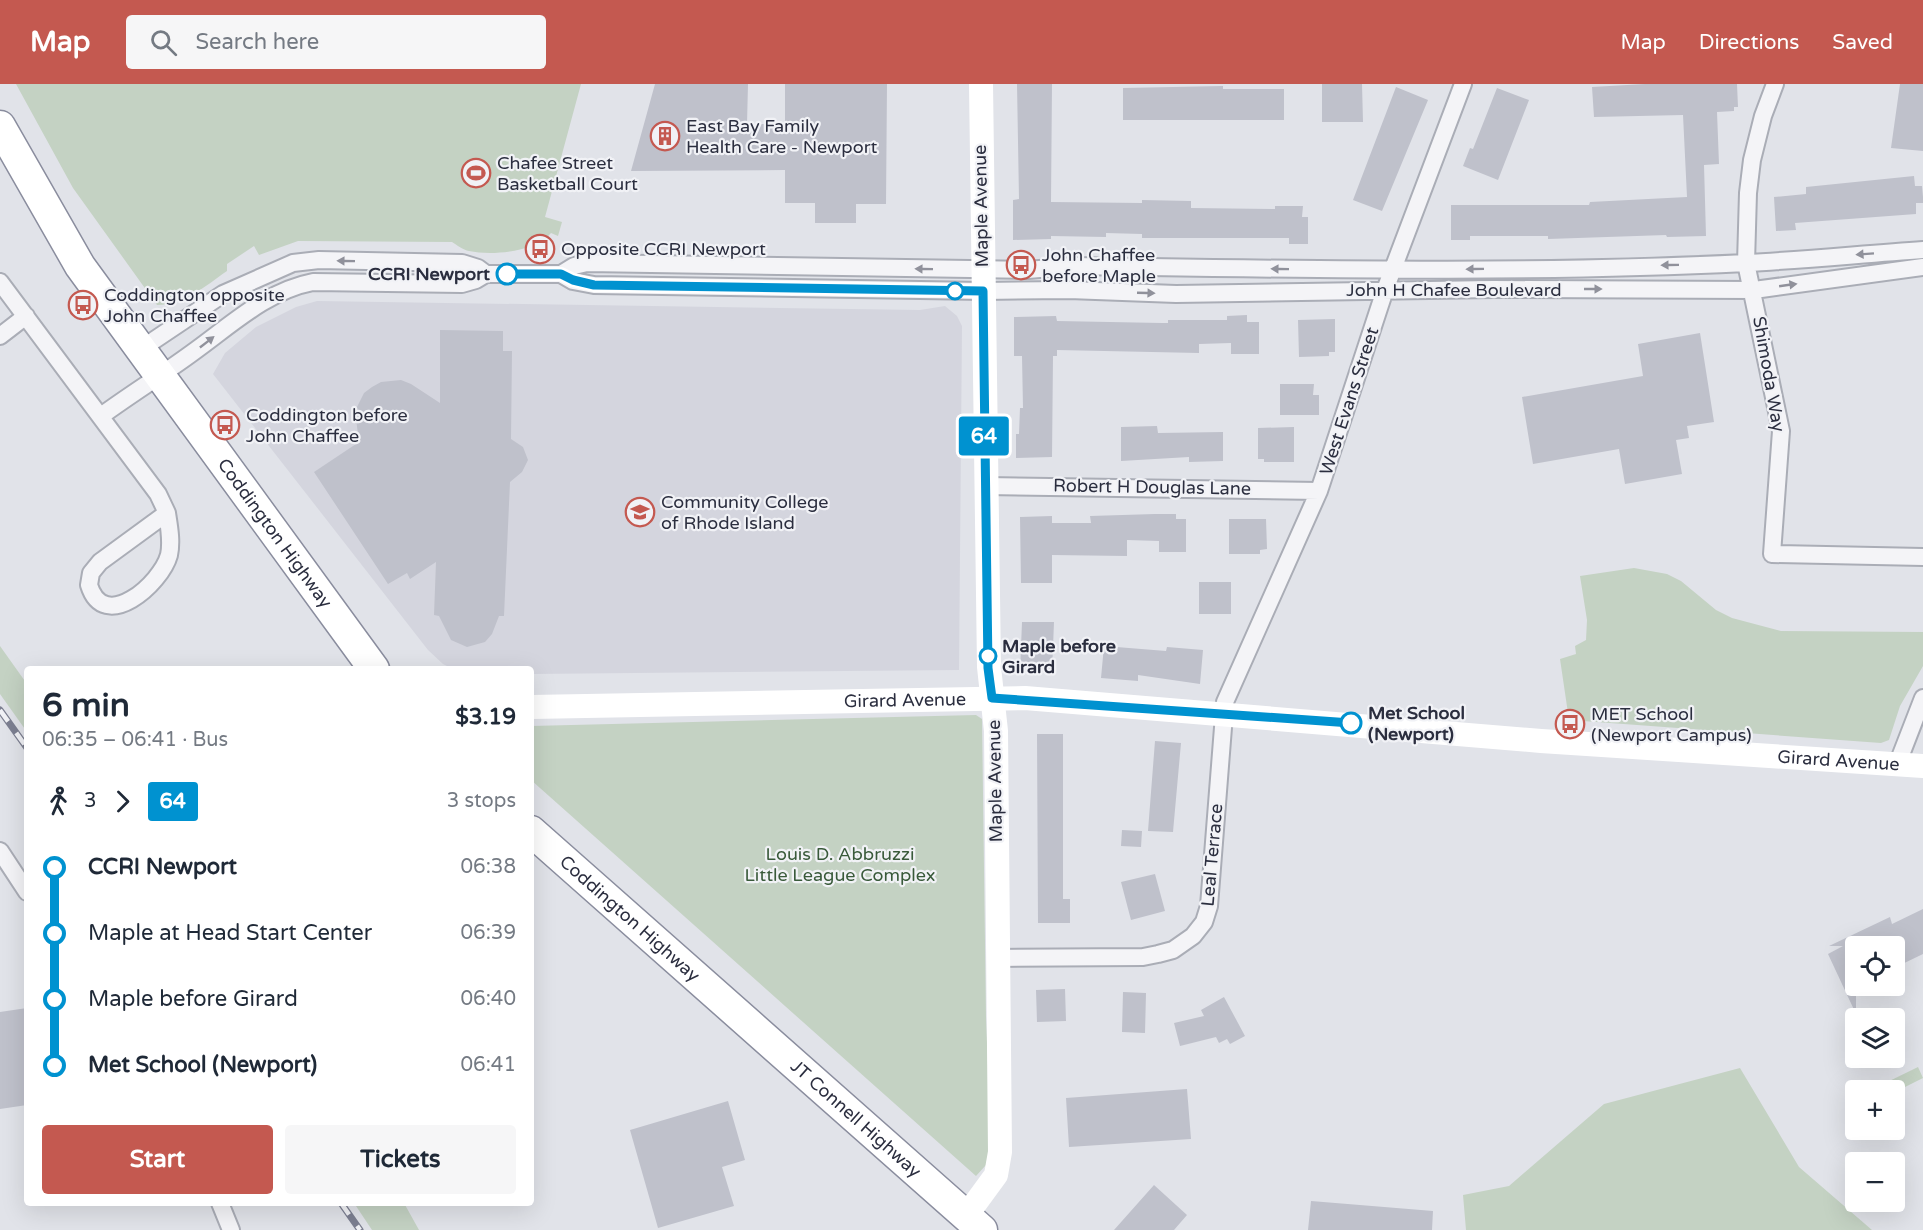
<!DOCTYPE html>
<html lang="en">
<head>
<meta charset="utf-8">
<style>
  :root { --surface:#fff; --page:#f6f6f7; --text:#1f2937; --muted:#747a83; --accent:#c45950 }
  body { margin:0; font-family:"Varela Round",sans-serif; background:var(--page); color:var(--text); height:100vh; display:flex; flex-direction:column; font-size:22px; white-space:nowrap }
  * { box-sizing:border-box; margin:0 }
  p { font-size:20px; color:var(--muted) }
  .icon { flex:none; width:33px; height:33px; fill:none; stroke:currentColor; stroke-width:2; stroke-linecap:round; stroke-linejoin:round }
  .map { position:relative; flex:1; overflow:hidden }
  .side { position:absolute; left:24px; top:582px; width:510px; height:540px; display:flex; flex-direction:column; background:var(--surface); border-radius:6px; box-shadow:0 6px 24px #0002 }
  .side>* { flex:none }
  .badge { padding:0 12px; border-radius:4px; font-size:21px; line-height:39px }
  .buttons { position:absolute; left:1845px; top:852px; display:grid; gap:12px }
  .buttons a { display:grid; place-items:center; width:60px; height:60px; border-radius:6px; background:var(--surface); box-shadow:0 6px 24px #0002; font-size:30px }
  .map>.badge { position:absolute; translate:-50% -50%; box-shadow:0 0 0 3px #fff }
  .legs { display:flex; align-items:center; gap:9px; height:66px; padding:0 18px; font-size:20px }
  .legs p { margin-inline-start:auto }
  .summary { display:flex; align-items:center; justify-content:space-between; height:102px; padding:0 18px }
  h1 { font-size:33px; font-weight:800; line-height:45px }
  .primary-button { display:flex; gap:12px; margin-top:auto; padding:12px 18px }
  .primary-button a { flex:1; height:69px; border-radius:6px; background:var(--accent); color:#fff; font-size:24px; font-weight:800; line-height:69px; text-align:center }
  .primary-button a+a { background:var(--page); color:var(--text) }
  ul { padding:0 18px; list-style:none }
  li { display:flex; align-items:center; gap:21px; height:66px; font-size:22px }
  li i { display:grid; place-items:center; width:9px; height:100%; margin:0 8px; background:currentColor }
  li i::after { content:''; width:15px; height:15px; margin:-8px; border:4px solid; border-radius:50%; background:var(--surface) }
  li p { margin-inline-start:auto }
  li:first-child i { background:linear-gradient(#0000 50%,currentColor 0) }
  li:last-child i { background:linear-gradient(currentColor 50%,#0000 0) }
  header { display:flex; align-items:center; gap:36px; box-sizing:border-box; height:84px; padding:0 30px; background:var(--accent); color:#fff }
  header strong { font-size:28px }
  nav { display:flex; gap:33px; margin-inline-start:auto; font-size:21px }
  .search { width:420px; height:54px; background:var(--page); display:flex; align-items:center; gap:15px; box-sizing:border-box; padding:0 21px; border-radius:6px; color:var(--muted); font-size:22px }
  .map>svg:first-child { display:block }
  .built { fill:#d4d5de }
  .green { fill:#c4d2c3 }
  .building { fill:#bfc1cb }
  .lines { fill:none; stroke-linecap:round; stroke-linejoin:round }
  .street-casing { stroke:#aaadb6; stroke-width:20 }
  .highway-casing { stroke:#8a8d9e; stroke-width:33 }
  .street { stroke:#f4f4f7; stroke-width:16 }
  .secondary { stroke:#fff; stroke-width:24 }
  .highway { stroke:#fff; stroke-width:30 }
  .rail-casing { stroke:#7c7f91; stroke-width:7 }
  .rail { stroke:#f1f2f6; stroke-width:4.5; stroke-dasharray:14; stroke-linecap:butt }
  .oneway { fill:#90919b }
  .line-1-casing { stroke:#fff; stroke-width:14 }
  .line-1 { stroke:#0092d0; stroke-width:9 }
  .stop-1-dot { fill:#fff; stroke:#0092d0; stroke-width:3 }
  .labels { text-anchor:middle; stroke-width:4.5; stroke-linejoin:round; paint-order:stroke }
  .poi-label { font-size:18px; fill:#2b2e3f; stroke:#f1f2f6; text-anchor:start }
  .street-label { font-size:18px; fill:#2b2e3f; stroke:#f1f2f6 }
  .stop-label { font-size:18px; font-weight:bold; fill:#2b2e3f; stroke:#f1f2f6; text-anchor:start }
  .park-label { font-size:18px; fill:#395a3a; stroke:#f1f2f6 }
</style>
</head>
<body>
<header>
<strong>Map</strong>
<div class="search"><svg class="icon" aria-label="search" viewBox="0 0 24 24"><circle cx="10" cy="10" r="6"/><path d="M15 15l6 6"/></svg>Search here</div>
<nav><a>Map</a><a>Directions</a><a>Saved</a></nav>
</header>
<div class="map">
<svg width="1923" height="1146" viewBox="0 0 1923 1146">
  <rect width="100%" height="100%" fill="#e1e3e9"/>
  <!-- built -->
  <path class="built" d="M 317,217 L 920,226 L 945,222 L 957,232 L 962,242 L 959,586 L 531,590 L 531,585 L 453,585 L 443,580 L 428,566 L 213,290 L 225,269 L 256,243 L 296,223 Z"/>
  <!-- green -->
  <path class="green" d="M 16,0 L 581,0 L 545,133 L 562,138 L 558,152 L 551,149 C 536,168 492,172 469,167 C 463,166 457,161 452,158 L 298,157 L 259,171 L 254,162 L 227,180 L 227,187 C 205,202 185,221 157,221 L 73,104 Z
    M 1634,484 L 1667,490 L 1681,497 L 1716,526 L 1732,534 L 1781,547 L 1923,548 L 1923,582 L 1900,622 L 1889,656 L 1881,659 L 1569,636 L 1560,575 L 1576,570 L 1575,562 L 1586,556 L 1587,536 L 1580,492 Z
    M 0,562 L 27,600 L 27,648 L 0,610 Z
    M 976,631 L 982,635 L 986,933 L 991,1057 L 986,1081 L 976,1092 L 531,696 L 531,642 Z
    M 1918,983 L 1923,994 L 1895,1008 L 1871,1006 Z
    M 1740,984 L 1799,1083 L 1872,1146 L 1466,1146 L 1463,1111 L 1509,1102 L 1604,1020 Z
    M 354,1119 L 404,1119 L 419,1146 L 372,1146 Z"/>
  <!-- building -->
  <path class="building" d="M 655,0 L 748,0 L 747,40 L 785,40 L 785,0 L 887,0 L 886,120 L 856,120 L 856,139 L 815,139 L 815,119 L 785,119 L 785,86 L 631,87 Z
    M 1017,0 L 1052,0 L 1051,118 L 1142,119 L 1142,116 L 1191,117 L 1191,124 L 1275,125 L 1275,122 L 1303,122 L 1302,133 L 1308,133 L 1308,160 L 1289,160 L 1289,154 L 1142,154 L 1142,150 L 1106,149 L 1106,153 L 1051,152 L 1051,155 L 1013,156 L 1013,116 L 1019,115 Z
    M 1322,0 L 1362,0 L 1363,38 L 1322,38 Z
    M 1645,0 L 1737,0 L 1738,23 L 1734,23 L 1734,27 L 1717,28 L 1719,80 L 1704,81 L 1706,152 L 1667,153 L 1666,151 L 1548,155 L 1548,152 L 1470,152 L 1470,156 L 1451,156 L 1451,121 L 1589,121 L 1590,118 L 1687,113 L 1683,31 L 1594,33 L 1592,3 Z
    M 1900,0 L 1923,0 L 1923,67 L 1891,64 Z
    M 1223,2 L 1223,5 L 1284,5 L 1284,36 L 1123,36 L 1123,4 Z
    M 1396,3 L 1428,16 L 1382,127 L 1353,116 Z
    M 1497,4 L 1529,16 L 1498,96 L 1463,82 L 1470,64 L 1473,65 Z
    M 1914,92 L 1915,102 L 1922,102 L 1923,113 L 1923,119 L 1916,119 L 1916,130 L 1795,139 L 1796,146 L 1776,147 L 1774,113 L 1806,110 L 1806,103 Z
    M 1247,231 L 1247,238 L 1259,238 L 1259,270 L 1231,270 L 1231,259 L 1199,260 L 1199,269 L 1057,266 L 1057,272 L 1053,272 L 1052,373 L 1016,374 L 1016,350 L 1019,350 L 1020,324 L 1023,324 L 1022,272 L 1014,272 L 1014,233 L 1056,232 L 1057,237 L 1162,239 L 1168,239 L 1168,236 L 1227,236 L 1227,232 Z
    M 1335,235 L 1335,268 L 1329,268 L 1329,272 L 1299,273 L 1298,236 Z
    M 440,246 L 503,247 L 503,267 L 512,267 L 511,355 L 523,363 L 528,376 L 522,388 L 510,398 L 504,532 L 499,532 L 492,550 L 485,558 L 467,563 L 451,556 L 439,532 L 434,531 L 436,478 L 410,495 L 407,489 L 388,500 L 314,388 L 359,358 L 355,327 L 364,309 L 372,303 L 381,298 L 401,296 L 411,300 L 440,319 Z
    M 1700,249 L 1714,338 L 1687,342 L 1689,354 L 1676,356 L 1682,390 L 1625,400 L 1619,365 L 1533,380 L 1522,313 L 1643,292 L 1638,260 Z
    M 1280,300 L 1314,300 L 1313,311 L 1319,311 L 1319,331 L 1280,331 Z
    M 1157,342 L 1158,349 L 1223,348 L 1223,377 L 1189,378 L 1189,373 L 1121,377 L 1121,343 Z
    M 1294,343 L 1294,378 L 1264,378 L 1264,375 L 1258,375 L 1258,344 Z
    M 1155,430 L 1176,430 L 1176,435 L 1186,435 L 1186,468 L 1159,468 L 1159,457 L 1127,456 L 1127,472 L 1052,471 L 1052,499 L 1021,499 L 1020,433 L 1052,432 L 1052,439 L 1091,439 L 1090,432 Z
    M 1229,435 L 1266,435 L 1267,465 L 1260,466 L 1260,470 L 1229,470 Z
    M 1199,498 L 1231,498 L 1231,530 L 1199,530 Z
    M 1022,538 L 1054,538 L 1052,588 L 1020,588 Z
    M 1104,562 L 1166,567 L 1167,563 L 1203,566 L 1200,600 L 1138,591 L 1138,597 L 1101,594 Z
    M 1037,650 L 1063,650 L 1063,815 L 1070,815 L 1070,839 L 1038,839 Z
    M 1155,657 L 1181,659 L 1173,748 L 1148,747 Z
    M 1122,746 L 1142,747 L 1141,763 L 1121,762 Z
    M 1155,790 L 1165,827 L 1131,836 L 1121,798 Z
    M 1923,825 L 1923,870 L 1894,884 L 1894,862 L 1856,862 L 1856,930 L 1828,870 L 1843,862 L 1829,862 L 1890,833 L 1892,840 Z
    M 1065,905 L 1066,937 L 1037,938 L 1036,906 Z
    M 1123,908 L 1146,909 L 1145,949 L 1122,948 Z
    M 1224,913 L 1245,952 L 1230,960 L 1227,955 L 1219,959 L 1216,953 L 1180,962 L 1174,939 L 1204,932 L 1201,926 Z
    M 27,924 L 27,1021 L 0,1025 L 0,928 Z
    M 1187,1005 L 1191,1055 L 1069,1063 L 1066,1014 Z
    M 728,1017 L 745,1076 L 722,1083 L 734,1122 L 658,1144 L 630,1046 Z
    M 1154,1101 L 1187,1131 L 1174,1146 L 1114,1146 Z
    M 1311,1117 L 1433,1127 L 1432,1146 L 1308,1146 Z"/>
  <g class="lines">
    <!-- street casing -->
    <g class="street-casing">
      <path id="street" d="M 1775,0 L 1763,32 L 1752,76 L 1748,109 L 1746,179 L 1781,347 L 1772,470 L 1923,473
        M 561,190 L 574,182 L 587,179 L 1028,186 L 1074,182 C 1298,185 1522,190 1746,179 C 1805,176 1864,170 1923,166
        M 0,198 L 158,410 L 167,429
        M 0,252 L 26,232
        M 141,265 L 223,210 L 293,179 L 319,176 L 462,179 L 478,184 L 486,190
        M 101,332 C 131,310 162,291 192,269 C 230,242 266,207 313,198 L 462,200 L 476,196 L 486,190 L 561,190 L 573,197 L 594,201 L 983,207 L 1069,206 L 1176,210 L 1493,205 L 1754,206 L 1923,183
        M 985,402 L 1319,407
        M 167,429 C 169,442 172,457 169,471 C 161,500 104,550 89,501 L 91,489 L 100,478 Z
        M 1897,681 L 1923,614
        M 0,767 L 27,808
        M 997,874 L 1143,873 L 1158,870 L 1173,866 L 1193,852 L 1204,838 L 1209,822 L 1225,618 L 1319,407 L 1385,206 L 1463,0
        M 220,1119 L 231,1146"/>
    </g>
    <!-- highway casing -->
    <g class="highway-casing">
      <g id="highway">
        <path id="s2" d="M 0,42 L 80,182 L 374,585"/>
        <path id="s3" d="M 531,747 L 982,1146"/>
      </g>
    </g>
    <!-- street -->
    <use href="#street" class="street"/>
    <!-- secondary -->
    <g class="secondary">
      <path id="s1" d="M 531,623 L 1025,614 L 1541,657 L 1923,682"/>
      <path d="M 966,1132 L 996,1091 L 1000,1068 L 996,647 L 989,583 L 981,0"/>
    </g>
    <!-- highway -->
    <use href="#highway" class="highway"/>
    <!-- rail casing -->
    <g class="rail-casing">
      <path id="rail" d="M 0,626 L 27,664
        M 341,1119 L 360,1146"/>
    </g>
    <!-- rail -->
    <use href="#rail" class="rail"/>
  </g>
  <!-- one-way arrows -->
  <defs><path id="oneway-solid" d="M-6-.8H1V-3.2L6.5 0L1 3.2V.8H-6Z" transform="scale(1.5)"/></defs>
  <g class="oneway">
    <use href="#oneway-solid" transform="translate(1865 170) rotate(176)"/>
    <use href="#oneway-solid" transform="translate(346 177) rotate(-179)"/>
    <use href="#oneway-solid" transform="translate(1670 181) rotate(179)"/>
    <use href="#oneway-solid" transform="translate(924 185) rotate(-179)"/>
    <use href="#oneway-solid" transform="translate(1280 185) rotate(-179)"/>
    <use href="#oneway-solid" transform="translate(1475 185) rotate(179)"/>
    <use href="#oneway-solid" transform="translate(1788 201) rotate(-8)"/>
    <use href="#oneway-solid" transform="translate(1593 205)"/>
    <use href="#oneway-solid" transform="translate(1146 209) rotate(2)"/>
    <use href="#oneway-solid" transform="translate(207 258) rotate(-38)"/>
  </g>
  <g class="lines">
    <!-- line-1 casing -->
    <g class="line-1-casing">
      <path id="line-1" d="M 507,190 L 561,190 L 573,196 L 594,201 L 983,207 L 988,584 L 992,614 L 1351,639"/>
    </g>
    <!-- line-1 -->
    <use href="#line-1" class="line-1"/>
  </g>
  <!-- icons -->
  <defs>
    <g id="building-ring" transform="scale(1.5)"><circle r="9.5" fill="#f1f2f6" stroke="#c45950" stroke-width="1.5"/><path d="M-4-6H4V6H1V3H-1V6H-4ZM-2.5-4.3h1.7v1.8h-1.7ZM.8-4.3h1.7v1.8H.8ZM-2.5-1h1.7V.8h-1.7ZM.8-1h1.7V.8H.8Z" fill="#c45950"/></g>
    <g id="stadium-ring" transform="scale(1.5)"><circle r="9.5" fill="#f1f2f6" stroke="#c45950" stroke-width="1.5"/><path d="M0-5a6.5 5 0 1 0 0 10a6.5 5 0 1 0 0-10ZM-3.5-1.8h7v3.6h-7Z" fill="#c45950"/></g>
    <g id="bus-ring" transform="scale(1.5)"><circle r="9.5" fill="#f1f2f6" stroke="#c45950" stroke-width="1.5"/><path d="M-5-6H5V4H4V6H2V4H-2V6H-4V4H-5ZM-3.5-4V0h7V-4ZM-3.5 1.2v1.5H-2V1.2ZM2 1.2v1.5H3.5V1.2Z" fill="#c45950"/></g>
    <g id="university-ring" transform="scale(1.5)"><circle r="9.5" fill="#f1f2f6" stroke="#c45950" stroke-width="1.5"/><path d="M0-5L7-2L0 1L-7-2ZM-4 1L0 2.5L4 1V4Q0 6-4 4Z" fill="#c45950"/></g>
  </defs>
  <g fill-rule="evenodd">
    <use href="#building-ring" x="665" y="52"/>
    <use href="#stadium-ring" x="476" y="89"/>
    <use href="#bus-ring" x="540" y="165"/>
    <use href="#bus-ring" x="1021" y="181"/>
    <use href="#bus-ring" x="83" y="221"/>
    <use href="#bus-ring" x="225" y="341"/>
    <use href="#university-ring" x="640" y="428"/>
    <use href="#bus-ring" x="1570" y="640"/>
  </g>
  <!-- markers -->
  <g class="stop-1-dot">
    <circle cx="507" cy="190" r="10"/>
    <circle cx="955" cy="207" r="8"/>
    <circle cx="988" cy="572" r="8"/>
    <circle cx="1351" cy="639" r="10"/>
  </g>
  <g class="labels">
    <!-- poi labels -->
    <g class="poi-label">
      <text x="686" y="48">East Bay Family<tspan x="686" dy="21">Health Care - Newport</tspan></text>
      <text x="497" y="85">Chafee Street<tspan x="497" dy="21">Basketball Court</tspan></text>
      <text x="561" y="171">Opposite CCRI Newport</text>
      <text x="1042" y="177">John Chaffee<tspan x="1042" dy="21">before Maple</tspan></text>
      <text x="104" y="217">Coddington opposite<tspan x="104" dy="21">John Chaffee</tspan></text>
      <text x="246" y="337">Coddington before<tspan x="246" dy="21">John Chaffee</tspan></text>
      <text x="661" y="424">Community College<tspan x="661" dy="21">of Rhode Island</tspan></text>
      <text x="1591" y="636">MET School<tspan x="1591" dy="21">(Newport Campus)</tspan></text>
    </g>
    <!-- street labels -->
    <g class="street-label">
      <text transform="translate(981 122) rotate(-91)" y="6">Maple Avenue</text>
      <text x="1454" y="212">John H Chafee Boulevard</text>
      <text transform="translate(1769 290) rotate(80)" y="6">Shimoda Way</text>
      <text transform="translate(1349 317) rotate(-72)" y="6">West Evans Street</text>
      <text transform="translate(1152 403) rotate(1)" y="6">Robert H Douglas Lane</text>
      <text dy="6" stroke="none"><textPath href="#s2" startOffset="492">Coddington Highway</textPath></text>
      <text dy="6" stroke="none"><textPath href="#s1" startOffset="374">Girard Avenue</textPath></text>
      <text dy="6" stroke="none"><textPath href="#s1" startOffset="1310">Girard Avenue</textPath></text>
      <text transform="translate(995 697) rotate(-91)" y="6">Maple Avenue</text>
      <text transform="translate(1212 771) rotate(-85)" y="6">Leal Terrace</text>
      <text dy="6" stroke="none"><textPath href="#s3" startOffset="132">Coddington Highway</textPath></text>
      <text dy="6" stroke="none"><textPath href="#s3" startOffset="434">JT Connell Highway</textPath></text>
    </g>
    <!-- stop labels -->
    <g class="stop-label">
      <text x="490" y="196" text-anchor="end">CCRI Newport</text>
      <text x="1002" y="568">Maple before<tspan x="1002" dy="21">Girard</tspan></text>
      <text x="1368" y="635">Met School<tspan x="1368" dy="21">(Newport)</tspan></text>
    </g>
    <!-- park labels -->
    <g class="park-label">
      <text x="840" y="776">Louis D. Abbruzzi<tspan x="840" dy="21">Little League Complex</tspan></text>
    </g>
  </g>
</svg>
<div class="buttons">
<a><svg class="icon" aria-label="locate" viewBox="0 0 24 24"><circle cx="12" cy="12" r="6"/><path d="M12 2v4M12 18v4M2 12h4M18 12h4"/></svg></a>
<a><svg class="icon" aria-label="layers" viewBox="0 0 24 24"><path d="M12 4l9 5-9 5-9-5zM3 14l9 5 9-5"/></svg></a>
<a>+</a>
<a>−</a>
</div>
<b class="badge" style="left:984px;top:352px;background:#0092d0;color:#fff">64</b>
<section class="side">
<div class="summary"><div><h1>6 min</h1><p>06:35 – 06:41 · Bus</p></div><b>$3.19</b></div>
<div class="legs"><svg class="icon" aria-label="walk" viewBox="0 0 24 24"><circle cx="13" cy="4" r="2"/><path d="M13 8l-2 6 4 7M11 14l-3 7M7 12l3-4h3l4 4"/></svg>3<svg class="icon" aria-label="forward" viewBox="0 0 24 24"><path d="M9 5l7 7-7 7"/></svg><b class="badge" style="background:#0092d0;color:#fff">64</b><p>3 stops</p></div>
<ul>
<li><i style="color:#0092d0"></i><b>CCRI Newport</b><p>06:38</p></li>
<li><i style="color:#0092d0"></i><span>Maple at Head Start Center</span><p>06:39</p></li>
<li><i style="color:#0092d0"></i><span>Maple before Girard</span><p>06:40</p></li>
<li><i style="color:#0092d0"></i><b>Met School (Newport)</b><p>06:41</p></li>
</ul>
<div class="primary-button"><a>Start</a><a>Tickets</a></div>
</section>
</div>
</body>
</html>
